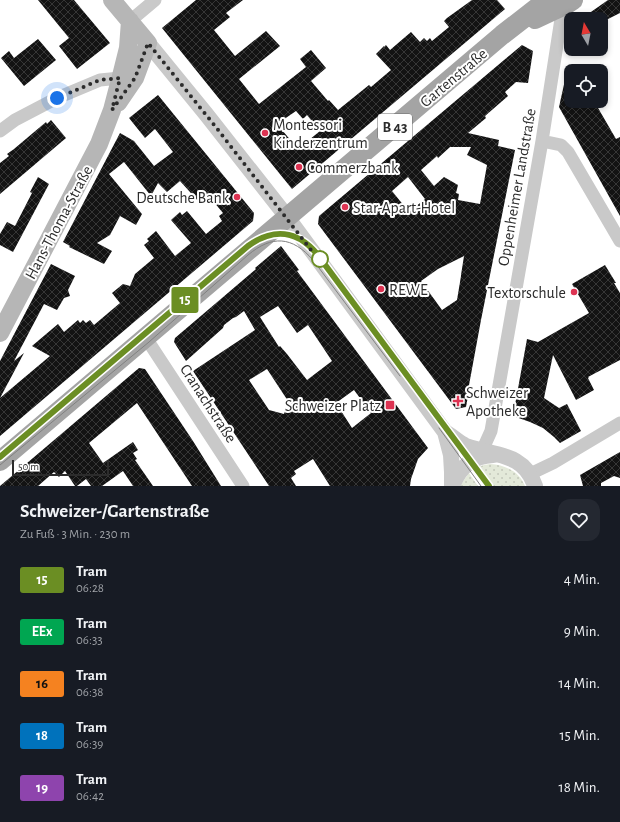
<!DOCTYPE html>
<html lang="de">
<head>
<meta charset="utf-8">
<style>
  :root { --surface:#171b24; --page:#242831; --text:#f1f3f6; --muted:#9ea1a6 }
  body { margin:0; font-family:"Alegreya Sans",sans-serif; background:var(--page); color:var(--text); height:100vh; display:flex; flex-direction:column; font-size:15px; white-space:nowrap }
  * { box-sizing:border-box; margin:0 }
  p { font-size:13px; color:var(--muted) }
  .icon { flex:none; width:22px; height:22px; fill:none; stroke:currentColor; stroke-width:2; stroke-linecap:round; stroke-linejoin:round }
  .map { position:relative; height:486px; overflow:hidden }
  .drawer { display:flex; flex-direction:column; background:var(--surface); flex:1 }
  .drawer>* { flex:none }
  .badge { padding:0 8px; border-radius:3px; font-size:14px; line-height:26px }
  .needle { width:26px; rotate:350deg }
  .controls { position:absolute; left:564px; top:12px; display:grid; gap:8px }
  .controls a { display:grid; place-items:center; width:44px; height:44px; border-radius:8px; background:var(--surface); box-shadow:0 2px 6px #0003; font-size:20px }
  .scale { position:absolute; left:12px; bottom:10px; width:97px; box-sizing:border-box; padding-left:4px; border:2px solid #2c2c2c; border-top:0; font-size:11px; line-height:14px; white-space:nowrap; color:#2c2c2c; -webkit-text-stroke:3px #fff; paint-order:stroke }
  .you { position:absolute; width:20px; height:20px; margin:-10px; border:3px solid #fff; border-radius:50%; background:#1a73e8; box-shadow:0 0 0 6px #1a73e833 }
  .map>.badge { position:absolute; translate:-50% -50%; box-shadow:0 0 0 2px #fff }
  .round { display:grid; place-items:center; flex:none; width:42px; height:42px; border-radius:12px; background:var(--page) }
  .headline { display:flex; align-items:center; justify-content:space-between; height:68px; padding:0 20px }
  h1 { font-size:19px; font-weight:600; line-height:30px }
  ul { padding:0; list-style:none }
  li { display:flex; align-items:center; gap:12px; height:52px; padding:0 20px }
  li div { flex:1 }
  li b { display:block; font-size:15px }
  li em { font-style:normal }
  li .badge { min-width:44px; font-weight:700; text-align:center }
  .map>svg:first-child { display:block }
  .grass { fill:url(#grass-dots) }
  .building { fill:url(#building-cross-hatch); fill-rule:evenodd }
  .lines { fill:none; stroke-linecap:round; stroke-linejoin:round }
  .minor { stroke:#c9c9c9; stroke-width:13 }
  .tertiary { stroke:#c9c9c9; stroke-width:16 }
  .secondary { stroke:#b6b6b6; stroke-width:18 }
  .primary { stroke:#a4a4a4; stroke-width:20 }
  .tram { stroke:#818181; stroke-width:1 }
  .line-casing { stroke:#fff; stroke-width:9 }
  .line { stroke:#6b8e23; stroke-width:6 }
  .walk { stroke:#2c2c2c; stroke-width:4; stroke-dasharray:0 7.2 }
  .poi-dot { fill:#dd3352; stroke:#fff; stroke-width:1.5 }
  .stop-dot { fill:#fff; stroke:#6b8e23; stroke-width:2 }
  .labels { text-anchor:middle; stroke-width:4; stroke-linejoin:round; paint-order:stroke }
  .shield { fill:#fff; stroke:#6b6b6b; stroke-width:1 }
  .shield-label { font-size:15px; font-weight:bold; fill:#2c2c2c }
  .street-label { font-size:16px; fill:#2c2c2c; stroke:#fff }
  .poi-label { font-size:16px; fill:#2c2c2c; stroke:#fff; text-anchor:start }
</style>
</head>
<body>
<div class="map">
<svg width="620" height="486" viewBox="0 0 620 486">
  <defs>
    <pattern id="grass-dots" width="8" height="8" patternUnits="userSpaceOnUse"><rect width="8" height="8" fill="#e3e9d9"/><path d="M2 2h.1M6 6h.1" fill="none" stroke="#c3c8ba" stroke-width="1.8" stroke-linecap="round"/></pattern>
    <pattern id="building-cross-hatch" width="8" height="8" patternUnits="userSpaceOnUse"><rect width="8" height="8" fill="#131313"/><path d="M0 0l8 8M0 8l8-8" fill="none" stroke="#363636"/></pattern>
  </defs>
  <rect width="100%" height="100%" fill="#fff"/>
  <!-- grass -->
  <path class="grass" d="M 490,464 C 505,465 519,471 525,486 L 492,486 L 478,467 L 484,465 Z
    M 469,473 L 478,486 L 460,486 L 464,480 Z"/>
  <!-- building -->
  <path class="building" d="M 38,0 L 74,0 L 110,43 L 77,69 L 59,46 L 69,38 Z
    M 196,0 L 243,0 L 226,13 L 230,17 L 214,30 L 235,56 L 266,31 L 280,46 L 239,79 L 259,104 L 306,67 L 300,59 L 311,50 L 326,68 L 311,81 L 328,101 L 329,100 L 338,110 L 369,85 L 371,87 L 391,70 L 376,54 L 384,46 L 384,47 L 386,45 L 390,50 L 411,32 L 420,42 L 424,38 L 427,41 L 430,38 L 432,41 L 449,27 L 444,21 L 447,18 L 472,0 L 497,0 L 505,9 L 292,189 L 162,28 ZM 296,111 L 303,119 L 307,115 L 320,131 L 298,149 L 277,124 Z
    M 608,0 L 620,0 L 620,13 L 608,19 L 581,19 Z
    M 38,39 L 56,60 L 24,86 L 1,58 L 9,51 L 14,58 Z
    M 522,45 L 533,51 L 528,83 L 516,82 L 505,92 L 508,96 L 485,116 L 486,118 L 468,133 L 499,140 L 498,146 L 515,150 L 481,320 L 467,396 L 468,396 L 466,407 L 456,409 L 318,224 L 319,216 ZM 450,147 L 471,147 L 467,155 L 487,165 L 480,204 L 458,200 L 459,194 L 456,193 L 458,185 L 444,177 L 434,186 L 421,170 L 437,156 L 438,158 ZM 408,177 L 425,199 L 409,212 L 392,191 ZM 464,256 L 461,275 L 461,276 L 457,300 L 442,310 L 421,281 L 438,269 Z
    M 567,71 L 571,72 L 571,101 L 594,101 L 616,139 L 620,137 L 620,216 L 559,107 Z
    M 158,95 L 254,213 L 253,221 L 0,436 L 0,361 L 51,264 L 75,276 L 68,290 L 70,296 L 64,298 L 57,310 L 44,304 L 14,361 L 24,353 L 0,398 L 50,356 L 32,346 L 58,324 L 64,332 L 78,320 L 80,323 L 83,320 L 86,323 L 90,320 L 94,325 L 120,303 L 112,293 L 123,284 L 130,286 L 135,274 L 154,258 L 144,245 L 149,241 L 147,239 L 156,231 L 175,256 L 191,243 L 171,220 L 180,212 L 182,215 L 187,211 L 206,234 L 222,221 L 219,216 L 223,213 L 208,195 L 199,202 L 180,181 L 167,192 L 158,183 L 151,196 L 124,162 L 109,174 L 142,214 L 136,225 L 120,216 L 110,235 L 97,243 L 112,251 L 104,264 L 69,247 L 70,246 L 63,242 L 120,133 L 134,141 L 154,166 L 173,152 L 155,129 L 145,138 L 129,118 Z
    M 51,120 L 66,138 L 0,194 L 0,163 L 9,156 L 7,154 L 14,149 L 46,122 L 47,124 Z
    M 38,177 L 49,184 L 13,252 L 0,245 L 0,234 L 7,222 L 15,226 L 32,193 L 30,192 Z
    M 281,246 L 299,270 L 297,271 L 428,448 L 418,459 L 411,479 L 410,486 L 330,486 L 313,459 L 294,471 L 296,474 L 291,478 L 296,486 L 269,486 L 193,371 L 255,330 L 244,311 L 236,317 L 233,318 L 224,325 L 223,328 L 186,361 L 174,342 L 175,338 L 256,269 L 255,268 ZM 278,306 L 297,333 L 308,325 L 332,361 L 307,380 L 287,354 L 280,346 L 279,347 L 260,317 ZM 267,369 L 288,401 L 284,414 L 269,410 L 249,380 ZM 354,390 L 371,413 L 352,428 L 336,403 Z
    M 605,265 L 616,283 L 614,283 L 620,293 L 620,360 L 588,377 L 589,378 L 588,378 L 594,390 L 576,400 L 553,355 L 544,398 L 559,408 L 567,404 L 581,431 L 560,443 L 554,437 L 543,428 L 530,422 L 513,416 L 527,339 L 538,342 L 589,313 L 572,284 Z
    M 139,368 L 145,369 L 193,441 L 221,486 L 192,486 L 137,403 L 89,443 L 103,463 L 133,442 L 138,450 L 133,453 L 137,459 L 135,460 L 153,486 L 133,486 L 123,471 L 102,486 L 91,486 L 86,479 L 77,486 L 75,486 L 65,471 L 59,477 L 54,472 L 38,486 L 0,486 Z
    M 620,452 L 620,478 L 614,476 L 601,483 L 601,486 L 583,486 L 580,475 Z"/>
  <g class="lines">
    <!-- minor -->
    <path class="minor" d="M 130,21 L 155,0
      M 0,131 L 15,120 L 57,98 L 100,80 L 120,78
      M 542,141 L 561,145 L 568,152 L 620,241
      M 146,338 L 243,486
      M 482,451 L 491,431 L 542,141 L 561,19 L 569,2
      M 530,474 L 553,463 L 620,423"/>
    <!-- tertiary -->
    <path class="tertiary" d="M 148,43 L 206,114 L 287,217 L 445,432 C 452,436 459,443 466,446 C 494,456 524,452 535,486
      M 445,432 L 451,455 L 452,472 L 452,485
      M 452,486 C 460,467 472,456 493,455"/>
    <!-- secondary -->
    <path class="secondary" d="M 112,0 L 148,43 L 135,78 L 118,103
      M 0,333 L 99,144 L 112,110 L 122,72 L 128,48 L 130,21"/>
    <!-- primary -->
    <path class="primary" d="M 535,19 L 567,4 L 573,0
      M 0,461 L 502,35 L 547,0"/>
    <!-- tram -->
    <path class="tram" d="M 439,428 L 481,486
      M 0,457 L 248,246 C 273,228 297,230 317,254 L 489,486
      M 0,465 L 149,342 L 248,255 C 272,235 292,236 313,260 L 400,376"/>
  </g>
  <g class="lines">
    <!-- line casing -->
    <g class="line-casing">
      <path id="line" d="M 0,457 L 248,246 C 273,228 297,230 317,254 L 489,486"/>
    </g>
    <!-- line -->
    <use href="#line" class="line"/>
    <!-- walk -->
    <path class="walk" d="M 57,98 L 100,80 L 120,78 L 112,110 L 135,78 L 148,43 L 215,126 L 318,259 L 320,259"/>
  </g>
  <!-- markers -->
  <g class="poi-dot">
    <circle cx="265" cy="133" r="4"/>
    <circle cx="299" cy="167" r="4"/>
    <circle cx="237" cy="197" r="4"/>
    <circle cx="345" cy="207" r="4"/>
    <circle cx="381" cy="289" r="4"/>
    <circle cx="574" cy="292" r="4"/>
    <path d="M456 395h4v4h4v4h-4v4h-4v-4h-4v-4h4z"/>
    <rect x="385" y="400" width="10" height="10" rx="2"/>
  </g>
  <circle class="stop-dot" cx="320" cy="259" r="8"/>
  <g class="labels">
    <!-- shield labels -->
    <rect class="shield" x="378" y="114" width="34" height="26" rx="3"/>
    <g class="shield-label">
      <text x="395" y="132">B 43</text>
    </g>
    <!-- street labels -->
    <g class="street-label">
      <text transform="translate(453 77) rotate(-40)" y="6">Gartenstraße</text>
      <text transform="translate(516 187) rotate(-80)" y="6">Oppenheimer Landstraße</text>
      <text transform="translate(58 222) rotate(-62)" y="6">Hans-Thoma-Straße</text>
      <text transform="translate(209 403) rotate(57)" y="6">Cranachstraße</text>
    </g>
    <!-- poi labels -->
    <g class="poi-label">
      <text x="273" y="130">Montessori<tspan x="273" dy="18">Kinderzentrum</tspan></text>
      <text x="307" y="173">Commerzbank</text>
      <text x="229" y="203" text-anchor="end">Deutsche Bank</text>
      <text x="353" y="213">Star-Apart-Hotel</text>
      <text x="389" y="295">REWE</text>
      <text x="566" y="298" text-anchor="end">Textorschule</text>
      <text x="466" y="398">Schweizer<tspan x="466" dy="18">Apotheke</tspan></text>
      <text x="381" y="411" text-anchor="end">Schweizer Platz</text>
    </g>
  </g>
</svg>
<div class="controls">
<a><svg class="needle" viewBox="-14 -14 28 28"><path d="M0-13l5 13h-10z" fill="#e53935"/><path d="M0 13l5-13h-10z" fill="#9ea1a6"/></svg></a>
<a><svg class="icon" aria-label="locate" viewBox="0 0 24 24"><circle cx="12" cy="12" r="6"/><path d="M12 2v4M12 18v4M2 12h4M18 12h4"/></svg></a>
</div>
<div class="scale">50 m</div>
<div class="you" style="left:57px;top:98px"></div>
<b class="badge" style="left:185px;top:300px;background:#6b8e23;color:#fff">15</b>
</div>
<section class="drawer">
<div class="headline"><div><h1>Schweizer-/Gartenstraße</h1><p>Zu Fuß · 3 Min. · 230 m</p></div><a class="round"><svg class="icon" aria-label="heart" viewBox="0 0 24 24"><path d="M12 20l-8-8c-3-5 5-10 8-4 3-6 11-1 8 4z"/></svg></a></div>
<ul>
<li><span class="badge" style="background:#6b8e23;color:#fff">15</span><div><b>Tram</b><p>06:28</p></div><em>4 Min.</em></li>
<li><span class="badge" style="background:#00a651;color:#fff">EEx</span><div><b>Tram</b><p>06:33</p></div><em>9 Min.</em></li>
<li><span class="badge" style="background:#f58220;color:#111">16</span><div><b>Tram</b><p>06:38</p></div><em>14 Min.</em></li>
<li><span class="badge" style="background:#0072bc;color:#fff">18</span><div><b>Tram</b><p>06:39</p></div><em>15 Min.</em></li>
<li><span class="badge" style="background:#8e44ad;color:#fff">19</span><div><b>Tram</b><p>06:42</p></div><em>18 Min.</em></li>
</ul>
</section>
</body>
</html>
